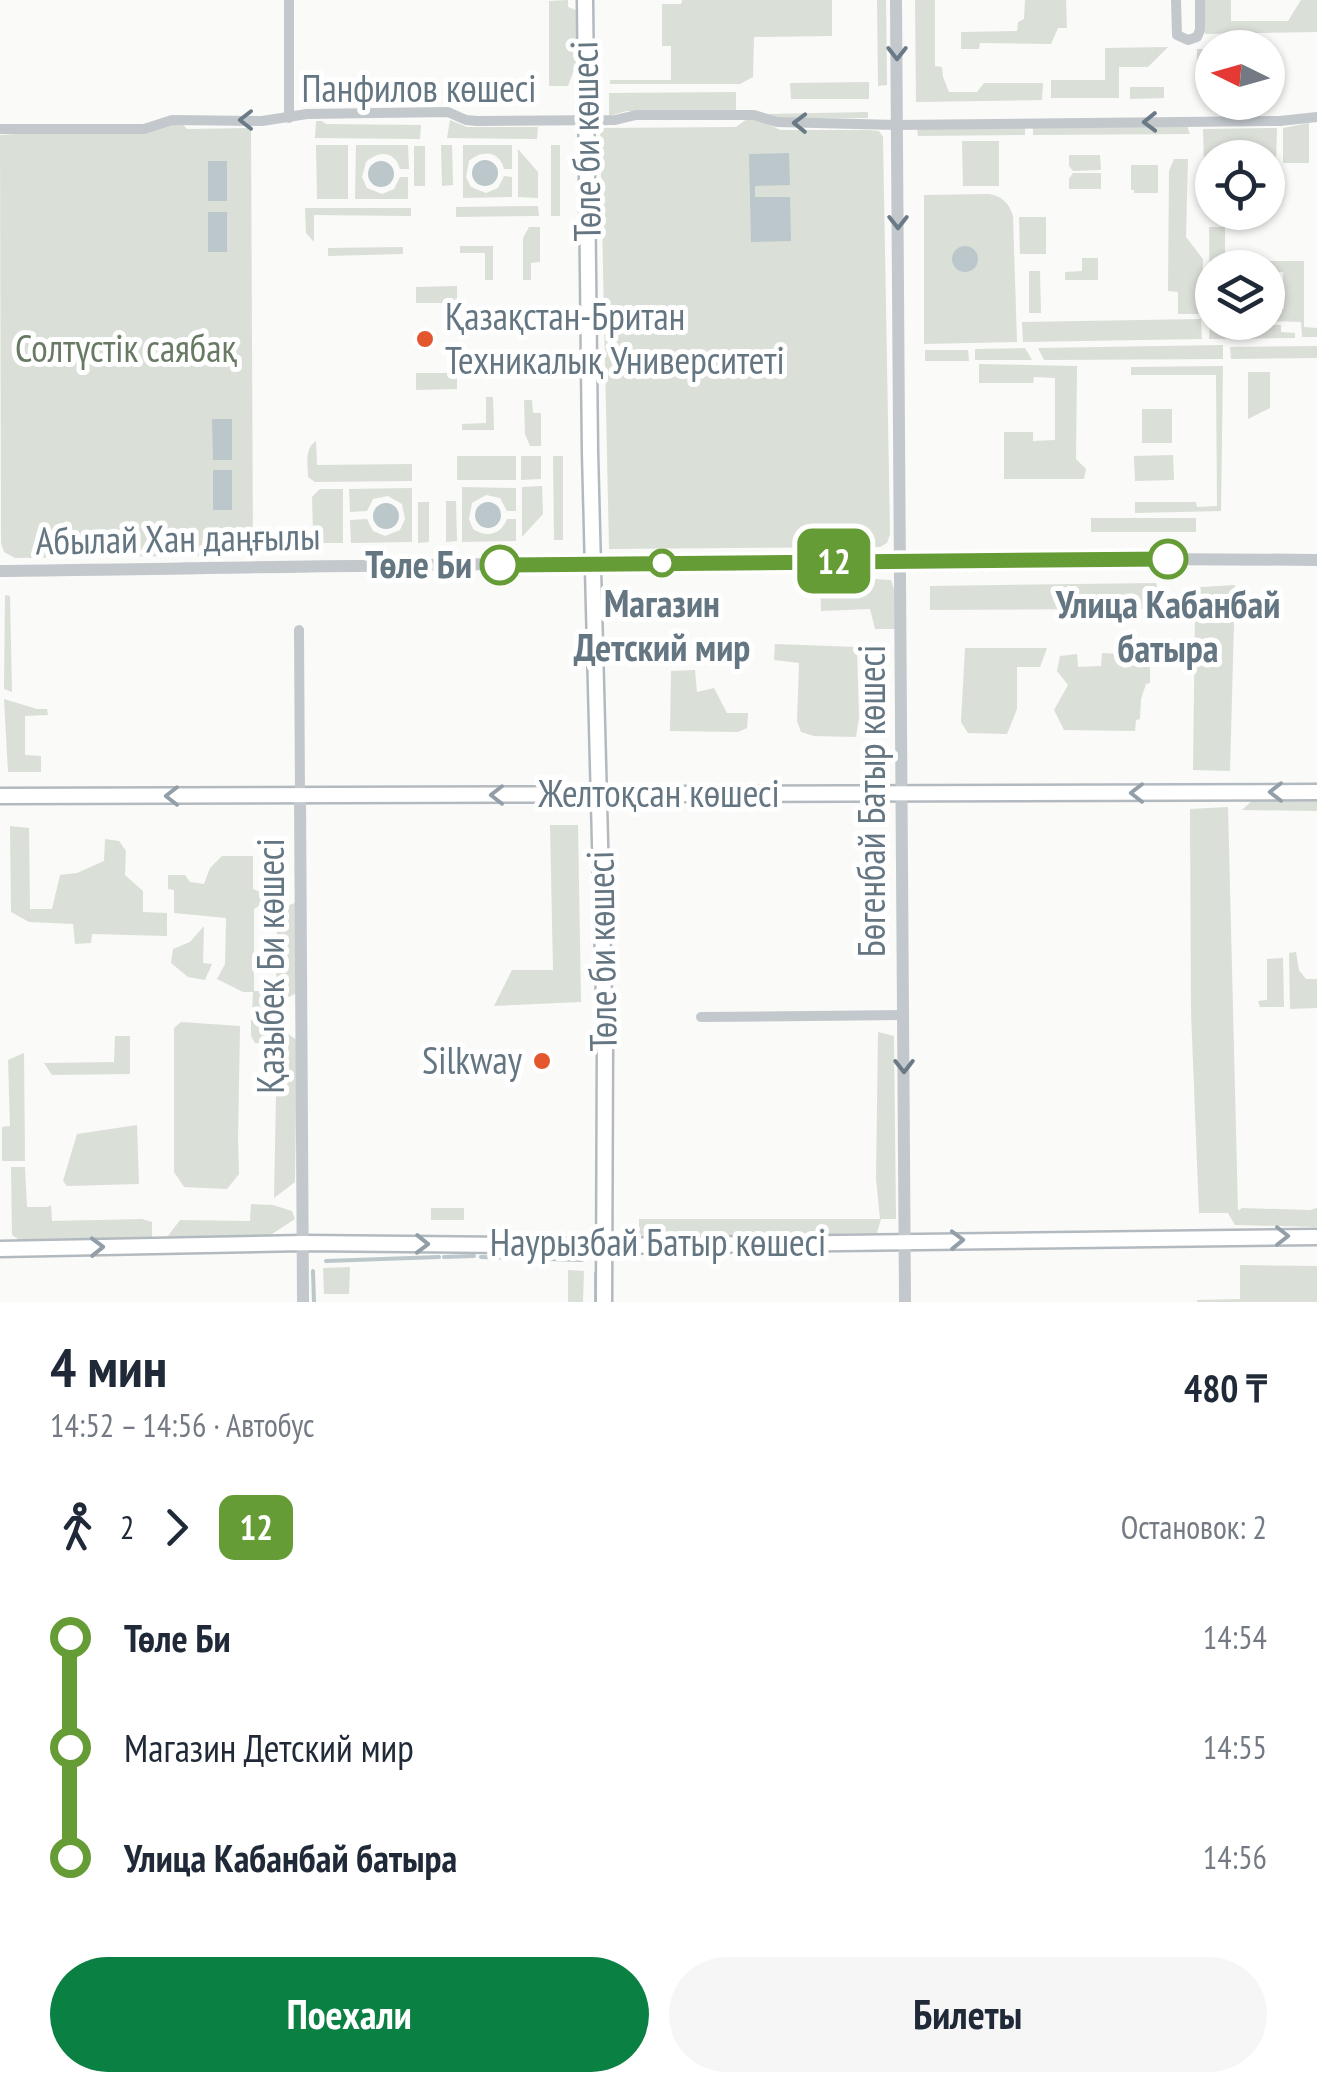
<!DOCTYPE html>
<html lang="ru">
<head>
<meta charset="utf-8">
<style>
  :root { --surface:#fff; --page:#f6f6f7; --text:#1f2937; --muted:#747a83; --accent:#0b8043 }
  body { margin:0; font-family:"PT Sans Narrow",sans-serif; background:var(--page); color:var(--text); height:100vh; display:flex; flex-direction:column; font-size:38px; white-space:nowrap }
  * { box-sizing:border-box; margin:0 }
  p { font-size:32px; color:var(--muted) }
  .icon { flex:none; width:55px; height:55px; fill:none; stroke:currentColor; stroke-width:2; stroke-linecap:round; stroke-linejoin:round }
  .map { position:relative; height:1302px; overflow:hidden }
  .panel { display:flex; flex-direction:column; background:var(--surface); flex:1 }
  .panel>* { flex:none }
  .badge { padding:0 20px; border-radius:15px; font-size:35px; line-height:65px }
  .needle { width:65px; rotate:275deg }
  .buttons { position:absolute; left:1195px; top:30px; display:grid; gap:20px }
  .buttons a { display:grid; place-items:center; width:90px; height:90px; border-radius:50%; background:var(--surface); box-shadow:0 2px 8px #0004; font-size:50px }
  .map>.badge { position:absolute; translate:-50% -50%; box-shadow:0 0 0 5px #fff }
  .legs { display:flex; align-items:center; gap:15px; height:110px; padding:0 50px; font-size:32px }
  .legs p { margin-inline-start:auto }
  .overview { display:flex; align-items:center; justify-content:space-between; height:170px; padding:0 50px }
  h1 { font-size:55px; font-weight:700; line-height:75px }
  .action { display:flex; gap:20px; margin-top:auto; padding:20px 50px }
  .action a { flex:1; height:115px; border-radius:60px; background:var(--accent); color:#fff; font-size:40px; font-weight:700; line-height:115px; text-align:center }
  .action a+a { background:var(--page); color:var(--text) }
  ul { padding:0 50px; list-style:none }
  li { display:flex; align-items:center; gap:35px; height:110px; font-size:38px }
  li i { display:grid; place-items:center; width:15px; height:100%; margin:0 12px; background:currentColor }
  li i::after { content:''; width:25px; height:25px; margin:-12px; border:8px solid; border-radius:50%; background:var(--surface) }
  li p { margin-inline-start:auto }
  li:first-child i { background:linear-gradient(#0000 50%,currentColor 0) }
  li:last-child i { background:linear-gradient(currentColor 50%,#0000 0) }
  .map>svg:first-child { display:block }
  .green { fill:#dadfd7 }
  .water { fill:#bbc7cb }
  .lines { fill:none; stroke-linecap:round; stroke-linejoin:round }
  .stream { stroke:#bbc7cb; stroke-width:4 }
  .secondary-casing { stroke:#b3babf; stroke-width:19 }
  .minor { stroke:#c3c8cc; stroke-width:10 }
  .tertiary { stroke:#c3c8cc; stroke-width:12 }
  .secondary { stroke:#fff; stroke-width:14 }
  .oneway { stroke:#6a7a87 }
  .oneway2 { stroke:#939fa8 }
  .line-1-casing { stroke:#fff; stroke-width:22 }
  .line-1 { stroke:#669c35; stroke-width:15 }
  .poi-dot { fill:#e4572e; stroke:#fff; stroke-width:4 }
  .stop-1-dot { fill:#fff; stroke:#669c35; stroke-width:5 }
  .labels { text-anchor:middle; stroke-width:10; stroke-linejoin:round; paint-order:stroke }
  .street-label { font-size:38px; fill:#657683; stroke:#fff }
  .poi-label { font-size:38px; fill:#657683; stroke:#fff; text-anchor:start }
  .park-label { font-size:38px; fill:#687a64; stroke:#fff }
  .stop-label { font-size:38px; font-weight:bold; fill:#657683; stroke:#fff }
</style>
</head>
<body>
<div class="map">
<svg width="1317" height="1302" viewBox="0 0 1317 1302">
  <rect width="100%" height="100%" fill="#fafaf8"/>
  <!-- green -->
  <path class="green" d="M 568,0 L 568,7 L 578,11 L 578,59 L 568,86 L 549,86 L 549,1 Z
    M 682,0 L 832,0 L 832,36 L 754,37 L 753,77 L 740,84 L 610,84 L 610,80 L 671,80 L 671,46 L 662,46 L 662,4 L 681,4 Z
    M 877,0 L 886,0 L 887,85 L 878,86 Z
    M 915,0 L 935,0 L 935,66 L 942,67 L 943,77 L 949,92 L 977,92 L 984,83 L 1043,83 L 1042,100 L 916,102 Z
    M 1025,0 L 1066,0 L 1067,28 L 1058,28 L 1051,44 L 980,43 L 979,49 L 961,49 L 961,32 L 1017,31 L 1018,22 L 1024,19 Z
    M 1205,0 L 1231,0 L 1231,21 L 1288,21 L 1301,0 L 1317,0 L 1317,32 L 1205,34 Z
    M 1168,47 L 1148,67 L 1119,67 L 1119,98 L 1051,98 L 1051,80 L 1105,80 L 1105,48 Z
    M 1197,49 L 1212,49 L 1212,87 L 1197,86 Z
    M 869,82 L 869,99 L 791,99 L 790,83 Z
    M 1130,87 L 1164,87 L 1164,98 L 1130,99 Z
    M 736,92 L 736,112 L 627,111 L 609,116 L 609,93 Z
    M 868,112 L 868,118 L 774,119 L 766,114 Z
    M 747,119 L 758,119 L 780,130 L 869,130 L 879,131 L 883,137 L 890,534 L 887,543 L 880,547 L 609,549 L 600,128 L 736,127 Z
    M 450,120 L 467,127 L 538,127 L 537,139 L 447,138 Z
    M 316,121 L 322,121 L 326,124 L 421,125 L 420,139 L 315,138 Z
    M 1309,123 L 1309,163 L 1283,163 L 1283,128 Z
    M 182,124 L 187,129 L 251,128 L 253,555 L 15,558 L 4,552 L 1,543 L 0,135 Z
    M 1187,126 L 1190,134 L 1033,135 L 1033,128 Z
    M 1025,127 L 1025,135 L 918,136 L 917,129 Z
    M 1277,128 L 1276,163 L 1268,163 L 1268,158 L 1212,158 L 1212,163 L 1204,163 L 1203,129 Z
    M 962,141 L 999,141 L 999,186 L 963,186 Z
    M 316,145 L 348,145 L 348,199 L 317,199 Z
    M 356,145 L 408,145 L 409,169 L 400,169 C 395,151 379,150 366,162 L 362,177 L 367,188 L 382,194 L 394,189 L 400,177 L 408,177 L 408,199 L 355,199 Z
    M 441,145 L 452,145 L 453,185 L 442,186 Z
    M 463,145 L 512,145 L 512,169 L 504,169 C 499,150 482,150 469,161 L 466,177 L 471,187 L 486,193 L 498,188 L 504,176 L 512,177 L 512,197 L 463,198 Z
    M 551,145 L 560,145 L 560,216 L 551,216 Z
    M 414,146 L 425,146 L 425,186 L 414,186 Z
    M 518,149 L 538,172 L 538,198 L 518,197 Z
    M 1069,155 L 1100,155 L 1101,170 L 1073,171 L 1069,166 Z
    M 1174,159 L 1188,159 L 1186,237 L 1203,259 L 1202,314 L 1178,314 L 1178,292 L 1168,291 L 1169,171 Z
    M 1131,165 L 1158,165 L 1158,193 L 1134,193 L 1134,190 L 1131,190 Z
    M 1073,173 L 1101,173 L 1101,189 L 1069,189 L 1069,179 Z
    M 989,194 C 1002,196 1009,203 1013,216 L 1017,342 L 924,344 L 924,195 Z
    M 538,206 L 539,216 L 456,217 L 456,207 Z
    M 305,208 L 411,208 L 411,216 L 314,215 L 314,242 L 306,233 Z
    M 1019,217 L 1046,217 L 1046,254 L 1020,254 Z
    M 529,227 L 540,227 L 540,262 L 531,263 L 531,280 L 523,280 L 523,238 Z
    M 1209,227 L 1225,227 L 1225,267 L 1212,268 L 1212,321 L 1210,321 Z
    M 460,246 L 493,246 L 493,280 L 485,280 L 485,253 L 460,253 Z
    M 403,247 L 403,254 L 328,256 L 328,248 Z
    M 1082,258 L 1098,258 L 1098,280 L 1065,280 L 1065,272 L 1082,271 Z
    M 1266,261 L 1304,261 L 1304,327 L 1317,328 L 1317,337 L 1302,337 L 1301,322 L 1268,321 L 1268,310 L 1284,309 L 1283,272 L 1268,272 L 1268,268 L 1264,267 Z
    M 1029,271 L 1040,271 L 1041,313 L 1029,313 Z
    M 457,286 L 457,303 L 416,303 L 416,287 Z
    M 1201,319 L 1202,339 L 1023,342 L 1022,322 Z
    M 1210,325 L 1223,325 L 1224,332 L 1237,332 L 1238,325 L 1281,325 L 1281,332 L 1295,333 L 1295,338 L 1209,339 Z
    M 1223,345 L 1223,359 L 1044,360 L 1038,348 Z
    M 1317,346 L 1317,358 L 1231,359 L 1230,347 Z
    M 1025,348 L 1032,360 L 975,360 L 975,349 Z
    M 925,350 L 968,350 L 969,361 L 925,361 Z
    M 979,364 L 1077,366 L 1076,459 L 1086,469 L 1084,479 L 1004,479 L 1004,432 L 1033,432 L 1033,441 L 1055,440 L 1055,378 L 1034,377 L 1033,383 L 979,383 Z
    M 1223,366 L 1221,511 L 1135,513 L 1135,502 L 1196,502 L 1197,507 L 1217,506 L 1216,375 L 1131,375 L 1131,367 Z
    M 1248,372 L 1270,372 L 1270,408 L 1248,419 Z
    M 416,373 L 457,373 L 457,389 L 416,390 Z
    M 486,397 L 493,397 L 494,430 L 462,430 L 462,424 L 486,423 Z
    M 524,400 L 532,400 L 533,413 L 541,413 L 541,446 L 530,446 L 525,434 Z
    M 1142,409 L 1172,409 L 1172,443 L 1142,443 Z
    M 316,441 L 317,465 L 412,464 L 412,481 L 315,482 L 308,477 C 308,464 304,449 316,441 Z
    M 1173,455 L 1174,480 L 1135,481 L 1134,456 Z
    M 457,456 L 516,456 L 516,480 L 457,480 Z
    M 521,456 L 541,456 L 541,479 L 521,480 Z
    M 553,456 L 563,456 L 563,540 L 554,540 Z
    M 542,486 L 543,514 L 522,537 L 522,487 Z
    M 462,487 L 516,488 L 516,511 L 507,511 L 500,498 L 486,495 L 472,503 L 469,519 L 473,529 C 487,538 501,535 507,519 L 516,519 L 516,541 L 462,542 Z
    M 412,488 L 412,542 L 351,543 L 350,520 L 367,519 L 373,531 L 385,536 L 400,530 L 405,519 L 402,504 L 388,496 L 373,499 L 367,511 L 350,512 L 349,489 Z
    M 320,489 L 343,489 L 343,543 L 323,543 L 323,531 L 313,530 L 312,497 Z
    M 446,501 L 456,501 L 457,541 L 446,542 Z
    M 429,502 L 429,542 L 418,543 L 418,502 Z
    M 1091,518 L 1196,518 L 1196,532 L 1091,532 Z
    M 820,576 L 891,580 L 895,592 L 896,629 L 875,629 L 870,609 L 821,611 Z
    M 1156,583 L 1157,586 L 1164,586 L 1164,599 L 1185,597 L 1185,588 L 1235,585 L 1230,771 L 1193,770 L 1195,613 L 1161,613 L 1156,609 L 930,610 L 930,586 Z
    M 5,595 L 10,596 L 12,692 L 4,689 Z
    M 775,644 L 857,647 L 859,718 L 856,737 L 814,736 L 801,732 L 797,721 L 799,663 L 774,660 Z
    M 965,648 L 1047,648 L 1040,667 L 1017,667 L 1017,709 L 1007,734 L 968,733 L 961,722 Z
    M 1102,653 L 1142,655 L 1145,663 L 1150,663 L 1150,683 L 1146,684 L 1141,699 L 1140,719 L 1136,720 L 1135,731 L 1064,730 L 1054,710 L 1068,685 L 1057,671 L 1060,656 L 1077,654 L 1078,667 L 1101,666 Z
    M 695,670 L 697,692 L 714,688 L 727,713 L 748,713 L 747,728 L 738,732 L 670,731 L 671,671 Z
    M 4,699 L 37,709 L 47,709 L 48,715 L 25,716 L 25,755 L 41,756 L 41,772 L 8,772 Z
    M 1254,799 L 1317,799 L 1317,811 L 1242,810 Z
    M 1228,807 L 1238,1211 L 1242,1208 L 1310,1210 L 1317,1208 L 1317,1227 L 1235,1225 L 1228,1213 L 1199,1213 L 1191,1012 L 1190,809 Z
    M 550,825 L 578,825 L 581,1002 L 494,1006 L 512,970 L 553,970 Z
    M 10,826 L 29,828 L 30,909 L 52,909 L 60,875 L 77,873 L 104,861 L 105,839 L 119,841 L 126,851 L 125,875 L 143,891 L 143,912 L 167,913 L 167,936 L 92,934 L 91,943 L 75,944 L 73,924 L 29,922 L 11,912 Z
    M 222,856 L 253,856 L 253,889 L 263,893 L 263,903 L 254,909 L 254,991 L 276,991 L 277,909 L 298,902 L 298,992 L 284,1000 L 284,1010 L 252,1011 L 253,992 L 243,992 L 217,979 L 225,964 L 226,918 L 174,913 L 174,890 L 168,889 L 168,875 L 185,875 L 190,882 L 204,884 L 210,868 Z
    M 204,926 L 203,963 L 212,964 L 205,980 L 188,977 L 171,963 L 173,949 L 190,942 Z
    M 1296,952 L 1299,970 L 1306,979 L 1317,979 L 1317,1008 L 1290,1009 L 1289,953 Z
    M 1283,958 L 1284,1007 L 1260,1007 L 1258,1001 L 1267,1000 L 1267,959 Z
    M 284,1019 L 288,1034 L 297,1040 L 295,1182 L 274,1198 L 277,1044 L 255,1043 L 251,1036 L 251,1020 Z
    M 181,1022 L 240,1026 L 238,1140 L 239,1174 L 227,1189 L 184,1187 L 174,1172 L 174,1028 Z
    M 878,1032 L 894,1036 L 896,1219 L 881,1219 L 877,1233 L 639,1238 L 639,1219 L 880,1219 L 876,1179 Z
    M 115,1036 L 130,1036 L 130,1074 L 52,1075 L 44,1063 L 114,1062 Z
    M 24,1053 L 25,1161 L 2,1161 L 2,1127 L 10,1126 L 8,1060 Z
    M 137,1125 L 139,1184 L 67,1186 L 63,1181 L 77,1134 Z
    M 11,1167 L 25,1167 L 27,1207 L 47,1207 L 51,1205 L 52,1221 L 142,1219 L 152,1222 L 152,1239 L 21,1241 L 12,1235 Z
    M 251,1204 L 273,1205 L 292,1211 L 295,1219 L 269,1236 L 168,1236 L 180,1220 L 250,1221 Z
    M 431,1208 L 464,1208 L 464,1220 L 431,1220 Z
    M 1240,1265 L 1317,1266 L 1317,1302 L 1197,1302 L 1197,1300 L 1240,1299 Z
    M 350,1267 L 349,1294 L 324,1294 L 323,1268 Z
    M 568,1270 L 584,1271 L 583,1302 L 568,1302 Z"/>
  <!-- water -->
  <path class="water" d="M 789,153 L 790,185 L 755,186 L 755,197 L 790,197 L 791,241 L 751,242 L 749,154 Z
    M472 173a13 13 0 1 1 26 0a13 13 0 1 1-26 0Z
    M 208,161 L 227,161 L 227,201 L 208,201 Z
    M368 174a13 13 0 1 1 26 0a13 13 0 1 1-26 0Z
    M 208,212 L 227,212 L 227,252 L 208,252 Z
    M952 259a13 13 0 1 1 26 0a13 13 0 1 1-26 0Z
    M 212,419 L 232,419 L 232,460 L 213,460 Z
    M 213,470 L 232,470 L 232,510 L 213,510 Z
    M475 515a13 13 0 1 1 26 0a13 13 0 1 1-26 0Z
    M373 516a13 13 0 1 1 26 0a13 13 0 1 1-26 0Z"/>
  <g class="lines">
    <!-- stream -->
    <path class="stream" d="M 444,1257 L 474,1256
      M 481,1257 L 582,1260
      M 326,1261 L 439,1257
      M 313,1271 L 314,1302
      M 596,1302 L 596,1273"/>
    <!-- secondary casing -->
    <g class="secondary-casing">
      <path id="secondary" d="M 585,0 L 590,452 L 605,1037 L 604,1302
        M 0,796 L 1317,792
        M 0,1249 L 303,1243 L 605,1246 L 1317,1237"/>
    </g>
    <!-- minor -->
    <path class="minor" d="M 1176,0 L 1177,35 L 1188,40 L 1197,37 L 1200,30 L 1200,0
      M 289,118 L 289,0
      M 0,129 L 144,129 L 172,120 L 262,121 L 307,114 L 448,112 L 466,120 L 477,121 L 615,120 L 636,115 L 754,115 L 777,122 L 897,125 L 1280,121 L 1317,117
      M 299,630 L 300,795
      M 701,1017 L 903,1015"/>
    <!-- tertiary -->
    <path class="tertiary" d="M 896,0 L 905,1302
      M 0,571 C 439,565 878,556 1317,560
      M 300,795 L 303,1302"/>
    <!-- secondary -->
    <use href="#secondary" class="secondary"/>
  </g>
  <!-- one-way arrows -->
  <defs><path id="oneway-chevron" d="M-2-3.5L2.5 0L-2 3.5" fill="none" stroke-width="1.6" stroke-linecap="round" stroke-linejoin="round" transform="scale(2.5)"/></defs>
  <g class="oneway">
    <use href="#oneway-chevron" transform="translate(897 53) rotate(90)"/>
    <use href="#oneway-chevron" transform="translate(246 120) rotate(-180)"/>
    <use href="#oneway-chevron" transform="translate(1150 122) rotate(179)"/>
    <use href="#oneway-chevron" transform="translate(800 123) rotate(-179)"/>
    <use href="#oneway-chevron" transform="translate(898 222) rotate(90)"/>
    <use href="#oneway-chevron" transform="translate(904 1066) rotate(90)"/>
  </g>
  <g class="oneway2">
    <use href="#oneway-chevron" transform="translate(1276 792) rotate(180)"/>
    <use href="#oneway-chevron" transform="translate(1137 793) rotate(180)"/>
    <use href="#oneway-chevron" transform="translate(497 795) rotate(180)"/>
    <use href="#oneway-chevron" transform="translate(172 796) rotate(180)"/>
    <use href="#oneway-chevron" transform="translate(1282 1236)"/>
    <use href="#oneway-chevron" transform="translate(957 1240) rotate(-1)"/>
    <use href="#oneway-chevron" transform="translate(422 1244) rotate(1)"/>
    <use href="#oneway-chevron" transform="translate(97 1247) rotate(-1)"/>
  </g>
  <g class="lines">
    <!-- line-1 casing -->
    <g class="line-1-casing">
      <path id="line-1" d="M 500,565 L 1168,559"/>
    </g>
    <!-- line-1 -->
    <use href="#line-1" class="line-1"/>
  </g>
  <!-- markers -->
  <g class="poi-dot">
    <circle cx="425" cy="339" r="10"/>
    <circle cx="542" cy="1061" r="10"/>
  </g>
  <g class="stop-1-dot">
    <circle cx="1168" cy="559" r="18"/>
    <circle cx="662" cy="563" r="12"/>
    <circle cx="500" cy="565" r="18"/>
  </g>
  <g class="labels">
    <!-- street labels -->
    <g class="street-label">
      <text x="419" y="102">Панфилов көшесі</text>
      <text transform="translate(586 141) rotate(-91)" y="13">Төле би көшесі</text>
      <text transform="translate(178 539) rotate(-1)" y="13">Абылай Хан даңғылы</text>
      <text x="659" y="807">Желтоқсан көшесі</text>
      <text transform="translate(872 801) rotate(-90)" y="13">Бөгенбай Батыр көшесі</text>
      <text transform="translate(602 951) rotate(-91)" y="13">Төле би көшесі</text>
      <text transform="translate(271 966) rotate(-90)" y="13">Қазыбек Би көшесі</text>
      <text x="658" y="1256">Наурызбай Батыр көшесі</text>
    </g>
    <!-- poi labels -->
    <g class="poi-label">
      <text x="445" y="330">Қазақстан-Британ<tspan x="445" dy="44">Техникалық Университеті</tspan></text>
      <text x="522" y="1074" text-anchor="end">Silkway</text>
    </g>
    <!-- park labels -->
    <g class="park-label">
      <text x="126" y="362">Солтүстік саябақ</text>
    </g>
    <!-- stop labels -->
    <g class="stop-label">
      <text x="472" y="578" text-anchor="end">Төле Би</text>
      <text x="662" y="617">Магазин<tspan x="662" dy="44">Детский мир</tspan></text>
      <text x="1168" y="618">Улица Кабанбай<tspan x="1168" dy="44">батыра</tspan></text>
    </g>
  </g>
</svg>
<div class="buttons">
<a><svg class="needle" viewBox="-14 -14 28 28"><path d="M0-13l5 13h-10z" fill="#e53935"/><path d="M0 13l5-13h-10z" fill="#747a83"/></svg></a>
<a><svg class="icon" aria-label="locate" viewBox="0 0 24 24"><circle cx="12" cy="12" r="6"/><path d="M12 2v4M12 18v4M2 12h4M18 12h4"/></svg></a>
<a><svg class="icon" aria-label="layers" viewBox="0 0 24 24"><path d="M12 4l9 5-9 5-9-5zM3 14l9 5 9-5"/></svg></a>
</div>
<b class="badge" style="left:834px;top:561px;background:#669c35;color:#fff">12</b>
</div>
<section class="panel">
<div class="overview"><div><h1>4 мин</h1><p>14:52 – 14:56 · Автобус</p></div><b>480 ₸</b></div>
<div class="legs"><svg class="icon" aria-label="walk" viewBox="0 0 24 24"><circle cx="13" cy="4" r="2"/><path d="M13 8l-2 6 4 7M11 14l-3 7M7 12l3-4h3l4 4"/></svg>2<svg class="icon" aria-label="forward" viewBox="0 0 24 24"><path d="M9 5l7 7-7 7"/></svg><b class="badge" style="background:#669c35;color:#fff">12</b><p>Остановок: 2</p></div>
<ul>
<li><i style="color:#669c35"></i><b>Төле Би</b><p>14:54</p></li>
<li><i style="color:#669c35"></i><span>Магазин Детский мир</span><p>14:55</p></li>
<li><i style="color:#669c35"></i><b>Улица Кабанбай батыра</b><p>14:56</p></li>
</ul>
<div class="action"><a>Поехали</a><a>Билеты</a></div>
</section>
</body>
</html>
